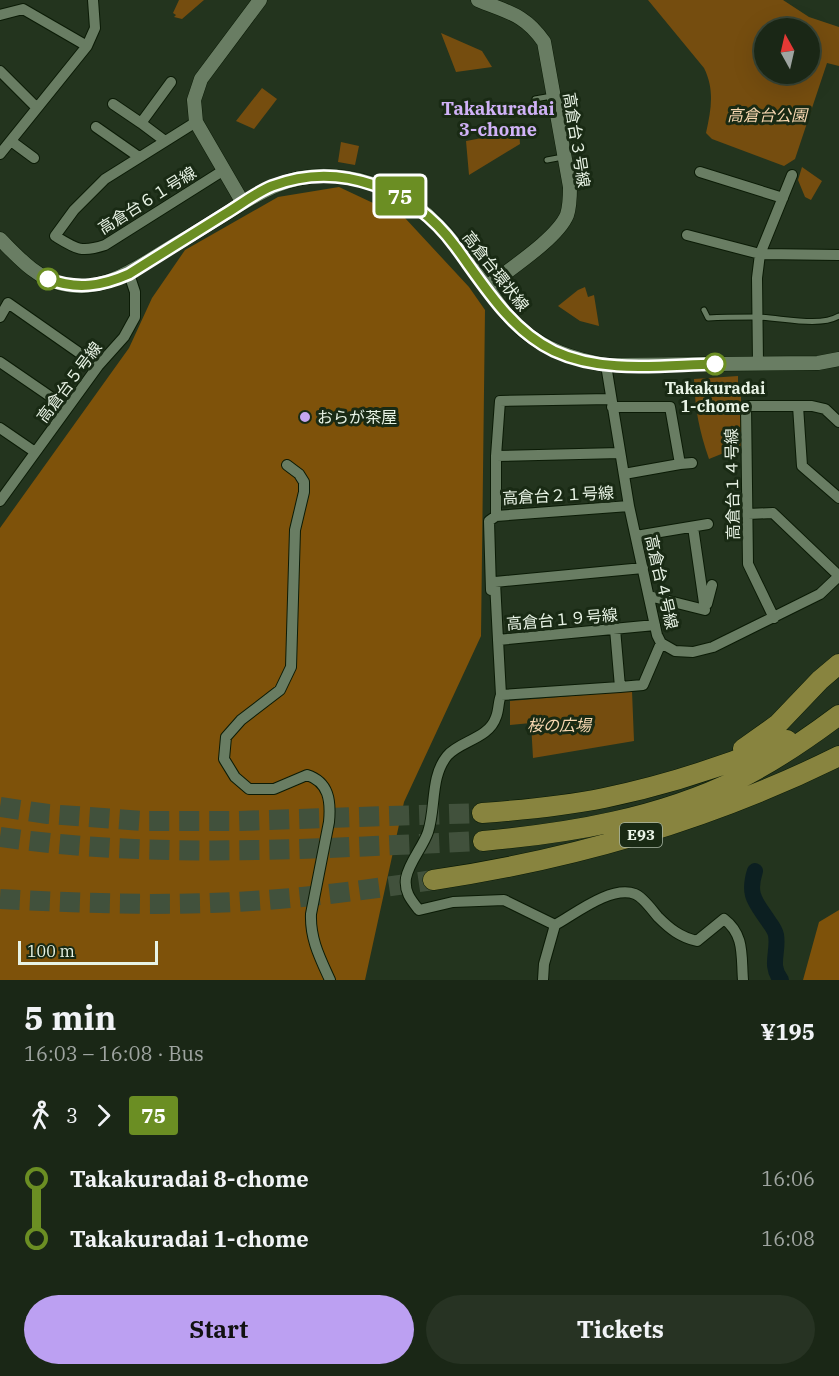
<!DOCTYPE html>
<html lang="en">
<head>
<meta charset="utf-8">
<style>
  :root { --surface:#1a2716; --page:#273323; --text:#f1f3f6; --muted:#9fa5a1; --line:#384435; --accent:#bca0f2 }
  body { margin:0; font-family:"IBM Plex Serif","Noto Sans JP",serif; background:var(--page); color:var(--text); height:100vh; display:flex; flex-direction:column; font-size:22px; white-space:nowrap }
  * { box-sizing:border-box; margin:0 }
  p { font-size:20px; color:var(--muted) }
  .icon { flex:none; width:33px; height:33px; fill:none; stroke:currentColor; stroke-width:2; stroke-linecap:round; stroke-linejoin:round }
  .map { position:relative; height:980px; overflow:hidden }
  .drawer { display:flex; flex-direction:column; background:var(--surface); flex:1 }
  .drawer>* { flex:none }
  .badge { padding:0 12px; border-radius:4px; font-size:21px; line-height:39px }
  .needle { width:39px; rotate:352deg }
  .buttons { position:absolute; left:754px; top:18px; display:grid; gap:12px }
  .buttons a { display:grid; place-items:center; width:66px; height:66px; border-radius:50%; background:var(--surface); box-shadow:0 6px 24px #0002,0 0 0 2px var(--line); font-size:30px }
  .scale { position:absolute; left:18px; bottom:15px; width:140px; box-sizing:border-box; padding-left:6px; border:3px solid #e8f3e5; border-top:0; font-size:16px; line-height:21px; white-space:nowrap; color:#e8f3e5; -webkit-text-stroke:4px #192a14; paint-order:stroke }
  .map>.badge { position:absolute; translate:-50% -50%; box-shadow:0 0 0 3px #fff }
  .legs { display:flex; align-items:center; gap:9px; height:66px; padding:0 24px; font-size:20px }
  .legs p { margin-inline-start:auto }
  .summary { display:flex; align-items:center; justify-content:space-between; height:102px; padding:0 24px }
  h1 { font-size:33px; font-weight:800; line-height:45px }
  .cta { display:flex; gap:12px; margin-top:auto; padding:12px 24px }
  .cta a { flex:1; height:69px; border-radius:36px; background:var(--accent); color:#111; font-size:24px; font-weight:800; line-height:69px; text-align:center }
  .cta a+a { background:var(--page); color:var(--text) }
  ul { padding:0 24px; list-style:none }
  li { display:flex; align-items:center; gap:21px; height:60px; font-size:22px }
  li i { display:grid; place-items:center; width:9px; height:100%; margin:0 8px; background:currentColor }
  li i::after { content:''; width:15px; height:15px; margin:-8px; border:4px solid; border-radius:50%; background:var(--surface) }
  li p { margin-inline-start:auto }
  li:first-child i { background:linear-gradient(#0000 50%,currentColor 0) }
  li:last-child i { background:linear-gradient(currentColor 50%,#0000 0) }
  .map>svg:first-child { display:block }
  .green { fill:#754d0f; fill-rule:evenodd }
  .forest { fill:#7e520a }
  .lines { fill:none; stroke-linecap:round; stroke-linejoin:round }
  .river { stroke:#0c1f21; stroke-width:16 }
  .motorway-tunnel { stroke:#41513c; stroke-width:20; stroke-dasharray:20 10; stroke-linecap:butt }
  .service-casing { stroke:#0b1b06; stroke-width:7 }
  .minor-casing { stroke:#0b1b06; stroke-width:12 }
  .tertiary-casing { stroke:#0b1b06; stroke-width:15 }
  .motorway-casing { stroke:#0b1b06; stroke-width:21 }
  .service { stroke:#697d63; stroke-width:5 }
  .minor { stroke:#697d63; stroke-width:10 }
  .tertiary { stroke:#697d63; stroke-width:14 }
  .motorway { stroke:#88843f; stroke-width:20 }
  .line-1-casing { stroke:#fff; stroke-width:14 }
  .line-1 { stroke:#6b8e23; stroke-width:9 }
  .stop-1-dot { fill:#fff; stroke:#6b8e23; stroke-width:3 }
  .poi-dot { fill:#c6a6f0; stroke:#192a14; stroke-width:2 }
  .labels { text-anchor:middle; stroke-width:6; stroke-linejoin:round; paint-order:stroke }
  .shield { fill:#192a14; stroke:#aab7a6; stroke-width:1.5 }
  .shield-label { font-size:15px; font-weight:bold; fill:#e8f3e5 }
  .park-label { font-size:16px; font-style:italic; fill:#f7d7b1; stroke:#192a14 }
  .street-label { font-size:16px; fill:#e8f3e5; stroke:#192a14 }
  .stop-label { font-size:16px; font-weight:bold; fill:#e8f3e5; stroke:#192a14 }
  .poi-label { font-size:16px; fill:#e8f3e5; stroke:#192a14; text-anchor:start }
  .neighbourhood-label { font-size:18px; font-weight:bold; fill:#d0b2f7; stroke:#192a14 }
</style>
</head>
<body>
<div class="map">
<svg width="839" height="980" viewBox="0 0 839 980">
  <rect width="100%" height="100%" fill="#23341e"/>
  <!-- green -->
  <path class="green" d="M 179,0 L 204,0 L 182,19 L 174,17 L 176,15 L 173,13 Z
    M 648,0 L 783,0 L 809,17 L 839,27 L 839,66 L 827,63 L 795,159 L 784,166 L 712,139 L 706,133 C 711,110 715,90 704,68 ZM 765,28 L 810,28 L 810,74 L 765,74 Z
    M 441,33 L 482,51 L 492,67 L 456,72 Z
    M 262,88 L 277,99 L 254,129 L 236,121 Z
    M 519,131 L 520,144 L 469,175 L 466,141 Z
    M 341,142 L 359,146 L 355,165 L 338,162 Z
    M 802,167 L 822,181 L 811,200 L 805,197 L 798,180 Z
    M 585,287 L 588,297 L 594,295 L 599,326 L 580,321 L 558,306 L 578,290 Z
    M 738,376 L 738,386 L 741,386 L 741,446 L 709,459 C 699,430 695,409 694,379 Z
    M 632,691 L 634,741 L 533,758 L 531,723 L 510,725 L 510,701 Z"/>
  <!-- forest -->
  <path class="forest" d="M 339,187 L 405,218 L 469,287 L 485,310 L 481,636 L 404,802 L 365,980 L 0,980 L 0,528 L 129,348 L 152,298 L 185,250 L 278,197 Z
    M 839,910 L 839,980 L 803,980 L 819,922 Z"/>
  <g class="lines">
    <!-- river -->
    <path class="river" d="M 755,871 C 747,896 756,902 769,922 C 772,926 775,930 776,935 C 779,952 769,965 781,980"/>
    <!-- motorway-tunnel -->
    <path class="motorway-tunnel" d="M 0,807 L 48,814 L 142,821 L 237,821 L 482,813
      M 0,837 C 161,860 322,848 483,841
      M 0,899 C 77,903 156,906 233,902 C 300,899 366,890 433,880"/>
    <!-- service casing -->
    <g class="service-casing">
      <path id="service" d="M 535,99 L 552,96
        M 547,160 L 563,157
        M 704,310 L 708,318 C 724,317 740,317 755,317 C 779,317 819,328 839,316"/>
    </g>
    <!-- minor casing -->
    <g class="minor-casing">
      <path id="minor" d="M 0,15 L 23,9 L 87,46
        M 0,71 L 37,108
        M 113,104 L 141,123
        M 196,122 L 105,179 L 74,210 L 55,236 C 76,249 81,253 105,245 L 224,170
        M 96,127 L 139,157
        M 11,141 L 34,158
        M 165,141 L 141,123 L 171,82
        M 0,154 L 87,46 L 95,28 L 93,0
        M 700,172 L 783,198
        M 687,235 L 760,254 L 839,255
        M 0,317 L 8,303 L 98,366
        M 0,362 L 67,408
        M 758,363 L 757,278 L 760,254 L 792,175
        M 606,365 L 629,506 L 657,635 L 661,643 L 675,651 L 693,652 L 713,647 L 820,594 L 839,576
        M 611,399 L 500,401 L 496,456 L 496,516 L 629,506
        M 798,406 L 802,466 L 839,498
        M 612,407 L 670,407 L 680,464 L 624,474
        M 0,428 L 35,452
        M 496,456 L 620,453
        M 680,464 L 692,463
        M 287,465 L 299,474 L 304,482 L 304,492 L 295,530 L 291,667 L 280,690 L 241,720 L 226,737 L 224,759 L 235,777 L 249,789 L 274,789 L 307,775 C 329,782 331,801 329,822 L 311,914 C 310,939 320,958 330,980
        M 0,501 L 98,366 L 124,337 L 135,317 L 135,292 L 129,274
        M 748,514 L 773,513 L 839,576
        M 636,536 L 708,524
        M 643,568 L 495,582 L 498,640 L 655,625
        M 491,590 L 489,521 L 496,516
        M 649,596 L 705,610 L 693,527
        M 707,604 L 712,585
        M 774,618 L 748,564 L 746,406 L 812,406 L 825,409 L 839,422
        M 498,640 L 501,695 L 620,687 L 615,629
        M 620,687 L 643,685 L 661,643
        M 501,695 C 498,702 499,710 496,717 C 489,739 459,741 447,756 C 430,777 436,808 428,832 C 423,847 409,862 406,878 C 404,892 411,900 419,910 L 453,902 L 504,900 L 555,925
        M 543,980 L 544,964 L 555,925 C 575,914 611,885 635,894 C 643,897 652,910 658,917 C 670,929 680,937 697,941 L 724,919 C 745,935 741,956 743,980"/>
    </g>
    <!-- tertiary casing -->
    <g class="tertiary-casing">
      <path id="tertiary" d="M 478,0 C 507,12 525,14 544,42 L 570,187 C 570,197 570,206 567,215 C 557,239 508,270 487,287
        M 243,203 L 196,122 L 194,100 L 201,79 L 260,0
        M 0,239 C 18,257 36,278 62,284 C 98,293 129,273 158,255 C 179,242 200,230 220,217 C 256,195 285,174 329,176 C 369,177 410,196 438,225 C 456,243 470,266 486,286 C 496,300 506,316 520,328 C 545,350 574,359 606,365 L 818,363 L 839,359"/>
    </g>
    <!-- motorway casing -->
    <g class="motorway-casing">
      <path id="motorway" d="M 743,749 L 778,724 L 820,680 L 839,664
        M 482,813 C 523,810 564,806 604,798 C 667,785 728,765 787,740
        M 483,841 C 571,833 659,818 739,779 C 775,761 807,739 839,715
        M 433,880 C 574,859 710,820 839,756"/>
    </g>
    <!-- service -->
    <use href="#service" class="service"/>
    <!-- minor -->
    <use href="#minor" class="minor"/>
    <!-- tertiary -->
    <use href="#tertiary" class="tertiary"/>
    <!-- motorway -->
    <use href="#motorway" class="motorway"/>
  </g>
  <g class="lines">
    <!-- line-1 casing -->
    <g class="line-1-casing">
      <path id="line-1" d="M 48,279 C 77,290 102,286 129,274 C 161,254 193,234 225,214 C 240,205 255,193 272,186 C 340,160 413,189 455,246 C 483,284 510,330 554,351 C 603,374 662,365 715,364"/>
    </g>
    <!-- line-1 -->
    <use href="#line-1" class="line-1"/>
  </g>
  <!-- markers -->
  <g class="stop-1-dot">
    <circle cx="48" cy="279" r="10"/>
    <circle cx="715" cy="364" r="10"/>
  </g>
  <circle class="poi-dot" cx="305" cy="417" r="6"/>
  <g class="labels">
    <!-- shield labels -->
    <rect class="shield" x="620" y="823" width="42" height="24" rx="4.5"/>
    <g class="shield-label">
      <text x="641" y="840">E93</text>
    </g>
    <!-- park labels -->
    <g class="park-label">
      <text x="767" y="121">高倉台公園</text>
      <text x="559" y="731">桜の広場</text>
    </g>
    <!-- street labels -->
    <g class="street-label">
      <text transform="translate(577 140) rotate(81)" y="6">高倉台３号線</text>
      <text transform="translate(147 200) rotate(-32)" y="6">高倉台６１号線</text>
      <text transform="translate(496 271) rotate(52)" y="6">高倉台環状線</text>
      <text transform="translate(69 382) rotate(-53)" y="6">高倉台５号線</text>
      <text transform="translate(732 484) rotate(-91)" y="6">高倉台１４号線</text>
      <text transform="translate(558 495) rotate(-3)" y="6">高倉台２１号線</text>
      <text transform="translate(662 582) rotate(77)" y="6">高倉台４号線</text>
      <text transform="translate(562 619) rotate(-5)" y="6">高倉台１９号線</text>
    </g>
    <!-- stop labels -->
    <g class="stop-label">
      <text x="715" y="394">Takakuradai<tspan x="715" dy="18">1-chome</tspan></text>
    </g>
    <!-- poi labels -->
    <g class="poi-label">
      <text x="317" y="423">おらが茶屋</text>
    </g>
    <!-- neighbourhood labels -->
    <g class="neighbourhood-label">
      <text x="498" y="115">Takakuradai<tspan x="498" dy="21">3-chome</tspan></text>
    </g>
  </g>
</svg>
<div class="buttons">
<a><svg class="needle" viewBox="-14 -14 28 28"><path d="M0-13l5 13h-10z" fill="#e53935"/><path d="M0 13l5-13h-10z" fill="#9fa5a1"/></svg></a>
</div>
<div class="scale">100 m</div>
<b class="badge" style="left:400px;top:196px;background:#6b8e23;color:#fff">75</b>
</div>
<section class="drawer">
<div class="summary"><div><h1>5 min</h1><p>16:03 – 16:08 · Bus</p></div><b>¥195</b></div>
<div class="legs"><svg class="icon" aria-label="walk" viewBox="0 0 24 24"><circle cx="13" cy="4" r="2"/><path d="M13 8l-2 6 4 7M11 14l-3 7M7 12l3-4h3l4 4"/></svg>3<svg class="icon" aria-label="forward" viewBox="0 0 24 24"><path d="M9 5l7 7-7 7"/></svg><b class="badge" style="background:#6b8e23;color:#fff">75</b></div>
<ul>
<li><i style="color:#6b8e23"></i><b>Takakuradai 8-chome</b><p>16:06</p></li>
<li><i style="color:#6b8e23"></i><b>Takakuradai 1-chome</b><p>16:08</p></li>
</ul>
<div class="cta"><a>Start</a><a>Tickets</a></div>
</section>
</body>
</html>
